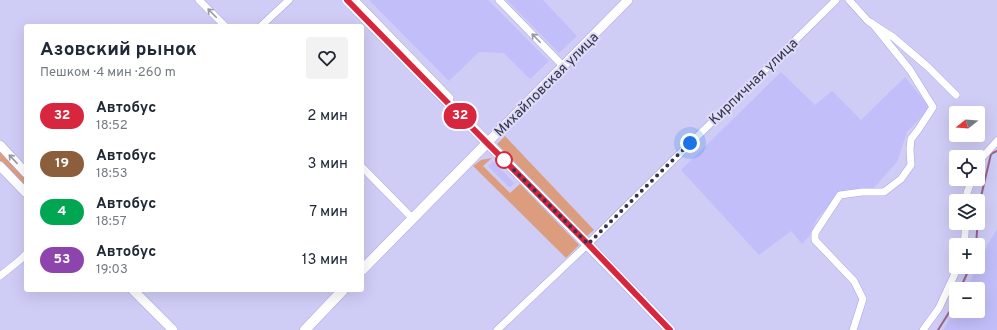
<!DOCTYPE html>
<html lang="ru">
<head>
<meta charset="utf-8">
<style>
  :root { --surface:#fff; --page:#f2f2f3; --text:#1f2937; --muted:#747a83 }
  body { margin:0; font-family:Overpass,sans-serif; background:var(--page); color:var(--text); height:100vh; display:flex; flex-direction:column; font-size:15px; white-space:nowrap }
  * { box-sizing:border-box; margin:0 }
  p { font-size:13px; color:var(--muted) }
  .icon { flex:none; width:22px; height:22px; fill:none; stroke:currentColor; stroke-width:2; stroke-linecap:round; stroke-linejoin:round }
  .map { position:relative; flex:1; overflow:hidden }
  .details { position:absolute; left:24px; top:24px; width:340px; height:268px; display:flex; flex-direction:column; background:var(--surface); border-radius:4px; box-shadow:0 4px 16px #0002 }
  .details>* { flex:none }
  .badge { padding:0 8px; border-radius:13px; font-size:14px; line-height:26px }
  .needle { width:26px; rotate:253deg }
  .tools { position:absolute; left:949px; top:106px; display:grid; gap:8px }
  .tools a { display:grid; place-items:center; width:36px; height:36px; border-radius:4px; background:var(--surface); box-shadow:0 4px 16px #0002; font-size:20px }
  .you { position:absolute; width:20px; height:20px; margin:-10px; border:3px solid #fff; border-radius:50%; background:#1a73e8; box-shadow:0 0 0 6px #1a73e833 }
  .map>.badge { position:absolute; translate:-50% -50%; box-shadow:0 0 0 2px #fff }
  .round { display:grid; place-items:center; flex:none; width:42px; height:42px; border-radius:4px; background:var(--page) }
  .head { display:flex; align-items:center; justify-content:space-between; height:68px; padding:0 16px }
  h1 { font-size:19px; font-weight:700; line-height:30px }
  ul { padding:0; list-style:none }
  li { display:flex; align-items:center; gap:12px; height:48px; padding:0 16px }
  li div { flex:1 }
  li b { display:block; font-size:15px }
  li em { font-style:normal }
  li .badge { min-width:44px; font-weight:700; text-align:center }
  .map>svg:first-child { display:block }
  .built { fill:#c2bef9 }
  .green { fill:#dc9d7e }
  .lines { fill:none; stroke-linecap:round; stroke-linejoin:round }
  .stream { stroke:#9b6388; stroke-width:2 }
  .minor-casing { stroke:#a8a3e4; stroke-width:8 }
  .tertiary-casing { stroke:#a8a3e4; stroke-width:10 }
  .secondary-casing { stroke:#a8a3e4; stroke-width:11 }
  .minor { stroke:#fff; stroke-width:7 }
  .tertiary { stroke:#fff; stroke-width:9 }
  .secondary { stroke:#fff; stroke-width:10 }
  .oneway { stroke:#9a9aa6 }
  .line-casing { stroke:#fff; stroke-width:9 }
  .line { stroke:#d7263d; stroke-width:6 }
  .walk { stroke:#36344e; stroke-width:4; stroke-dasharray:0 7.2 }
  .stop-dot { fill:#fff; stroke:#d7263d; stroke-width:2 }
  .labels { text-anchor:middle; stroke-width:4; stroke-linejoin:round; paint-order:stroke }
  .street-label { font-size:14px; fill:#36344e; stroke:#dddcf7 }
</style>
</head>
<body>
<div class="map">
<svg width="997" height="330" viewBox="0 0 997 330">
  <rect width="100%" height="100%" fill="#cfcdf6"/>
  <!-- built -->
  <path class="built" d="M 369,0 L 488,0 L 549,61 L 530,79 L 504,53 L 479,52 L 449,81 Z
    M 507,0 L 543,0 L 577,36 L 559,53 Z
    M 781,72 L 815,105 L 832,91 L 861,120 L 905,77 L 930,108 L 907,132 L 897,162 L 870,192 L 841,191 L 816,220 L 811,234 L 802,244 L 791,231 L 759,255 L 681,170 Z
    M 493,161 L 514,183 L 511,187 L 508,186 L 488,166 Z
    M 997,229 L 997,330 L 943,330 L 956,309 L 956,311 L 978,311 L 978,289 L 966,289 L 977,267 L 978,267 L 978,265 L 988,244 Z"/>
  <!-- green -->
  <path class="green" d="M 505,136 L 594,230 L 587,236 L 497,144 Z
    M 0,151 L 26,178 L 26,190 L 0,163 Z
    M 492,158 L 483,166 L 510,193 L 520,184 L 579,245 L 566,258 L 473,166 L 481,160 Z"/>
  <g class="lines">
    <!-- stream -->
    <path class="stream" d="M 976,245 L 979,205 L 991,154 L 997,151
      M 960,289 L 970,267
      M 938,330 L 950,311 L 956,298"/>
    <!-- minor casing -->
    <g class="minor-casing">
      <path id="minor" d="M 199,0 L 225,26
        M 355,0 L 450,98
        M 499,0 L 563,66
        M 849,0 L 868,21 L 893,37 L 928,67 L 956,95
        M 261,26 L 289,0
        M 978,162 L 997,141
        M 362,167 L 412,218
        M 967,201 L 967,193 L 972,179
        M 964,245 L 966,223
        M 0,276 L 20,260 L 26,254
        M 497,330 L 588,244 L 836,0
        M 853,330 L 863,299 L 854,281 L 815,240 L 815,233 L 840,195 L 862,192 L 884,192 L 901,179 L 911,165 L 910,149 L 911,139 L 918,130 L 933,107 L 910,70 L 872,23
        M 923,330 L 939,308 L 958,267"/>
    </g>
    <!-- tertiary casing -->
    <g class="tertiary-casing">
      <path id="tertiary" d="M 487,143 L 628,0
        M 0,145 L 26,173
        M 0,166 L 26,193
        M 133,290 L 173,330"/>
    </g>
    <!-- secondary casing -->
    <g class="secondary-casing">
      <path id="secondary" d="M 347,0 C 455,110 564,219 670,330
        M 362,270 L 487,143
        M 305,330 L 343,290"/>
    </g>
    <!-- minor -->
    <use href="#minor" class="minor"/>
    <!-- tertiary -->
    <use href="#tertiary" class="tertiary"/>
    <!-- secondary -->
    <use href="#secondary" class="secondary"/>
  </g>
  <!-- one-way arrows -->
  <defs><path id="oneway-shaft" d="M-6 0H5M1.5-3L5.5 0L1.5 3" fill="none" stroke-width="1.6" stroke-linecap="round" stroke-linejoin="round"/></defs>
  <g class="oneway">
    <use href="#oneway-shaft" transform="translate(212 13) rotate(-135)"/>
    <use href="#oneway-shaft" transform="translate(536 38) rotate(-134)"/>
    <use href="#oneway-shaft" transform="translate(13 159) rotate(-133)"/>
  </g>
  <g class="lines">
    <!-- line casing -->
    <g class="line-casing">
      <path id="line" d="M 347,0 L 487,143 L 588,244 L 670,330"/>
    </g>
    <!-- line -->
    <use href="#line" class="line"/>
    <!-- walk -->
    <path class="walk" d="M 504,160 L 588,244 L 690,143"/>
  </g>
  <!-- markers -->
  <circle class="stop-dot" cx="504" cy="160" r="8"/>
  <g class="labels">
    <!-- street labels -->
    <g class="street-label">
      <text transform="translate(753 81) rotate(-44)" y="5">Кирпичная улица</text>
      <text transform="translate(546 84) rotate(-45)" y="5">Михайловская улица</text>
    </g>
  </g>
</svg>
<div class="tools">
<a><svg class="needle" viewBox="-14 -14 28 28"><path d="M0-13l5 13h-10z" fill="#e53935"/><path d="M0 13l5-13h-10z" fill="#747a83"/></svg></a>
<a><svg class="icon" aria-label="locate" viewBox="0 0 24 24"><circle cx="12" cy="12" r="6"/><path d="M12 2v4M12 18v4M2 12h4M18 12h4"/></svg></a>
<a><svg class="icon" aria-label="layers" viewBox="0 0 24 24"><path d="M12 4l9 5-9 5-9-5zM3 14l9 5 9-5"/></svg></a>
<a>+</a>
<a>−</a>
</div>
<div class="you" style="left:690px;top:143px"></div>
<b class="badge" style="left:460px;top:116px;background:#d7263d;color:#fff">32</b>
<section class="details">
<div class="head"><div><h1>Азовский рынок</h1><p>Пешком · 4 мин · 260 m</p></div><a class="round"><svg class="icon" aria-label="heart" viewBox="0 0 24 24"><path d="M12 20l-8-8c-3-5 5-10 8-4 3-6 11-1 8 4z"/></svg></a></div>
<ul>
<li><span class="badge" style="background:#d7263d;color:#fff">32</span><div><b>Автобус</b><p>18:52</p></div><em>2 мин</em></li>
<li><span class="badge" style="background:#8b5e3c;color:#fff">19</span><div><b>Автобус</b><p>18:53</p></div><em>3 мин</em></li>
<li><span class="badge" style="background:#00a651;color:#fff">4</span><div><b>Автобус</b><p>18:57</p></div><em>7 мин</em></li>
<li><span class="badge" style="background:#8e44ad;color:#fff">53</span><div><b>Автобус</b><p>19:03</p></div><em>13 мин</em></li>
</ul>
</section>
</div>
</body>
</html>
